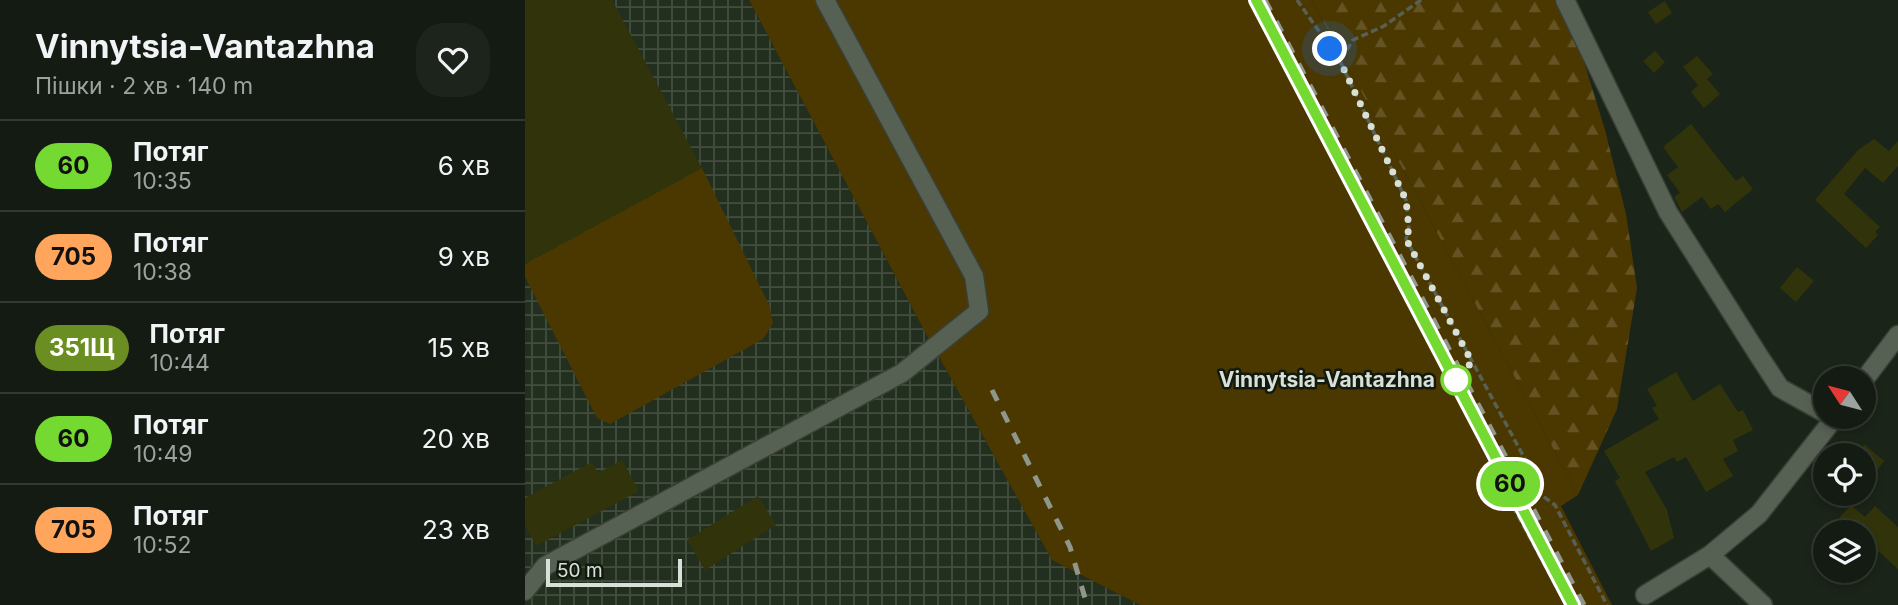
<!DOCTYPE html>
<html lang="uk">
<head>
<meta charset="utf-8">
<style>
  :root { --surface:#141b12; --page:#1d241b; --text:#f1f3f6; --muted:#9da19f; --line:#333932 }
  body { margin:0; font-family:Inter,sans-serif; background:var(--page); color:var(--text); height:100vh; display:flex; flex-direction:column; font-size:26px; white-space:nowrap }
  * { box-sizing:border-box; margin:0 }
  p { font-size:23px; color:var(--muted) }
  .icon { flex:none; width:38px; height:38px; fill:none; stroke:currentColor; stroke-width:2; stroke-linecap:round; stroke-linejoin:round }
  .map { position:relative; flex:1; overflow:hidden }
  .drawer { display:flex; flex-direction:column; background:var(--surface); width:525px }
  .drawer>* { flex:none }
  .badge { padding:0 14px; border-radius:23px; font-size:24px; line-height:46px }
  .needle { width:46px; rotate:306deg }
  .buttons { position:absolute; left:1288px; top:366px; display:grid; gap:14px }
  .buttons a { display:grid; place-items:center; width:63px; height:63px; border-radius:50%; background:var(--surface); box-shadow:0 4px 10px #0003,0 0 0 2px var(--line); font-size:35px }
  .scale { position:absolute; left:21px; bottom:18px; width:136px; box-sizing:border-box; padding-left:7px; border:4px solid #d9e0d7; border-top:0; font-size:19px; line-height:24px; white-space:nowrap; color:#d9e0d7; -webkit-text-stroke:5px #121a0f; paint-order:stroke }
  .you { position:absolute; width:35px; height:35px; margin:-18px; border:5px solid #fff; border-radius:50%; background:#1a73e8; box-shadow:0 0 0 10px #1a73e833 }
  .map>.badge { position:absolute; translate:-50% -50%; box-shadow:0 0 0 4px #fff }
  .round { display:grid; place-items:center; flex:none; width:74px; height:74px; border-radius:28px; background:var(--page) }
  .headline { display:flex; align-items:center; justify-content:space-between; height:119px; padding:0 35px }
  h1 { font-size:33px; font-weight:700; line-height:52px }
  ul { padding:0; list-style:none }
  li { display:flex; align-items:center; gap:21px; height:91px; padding:0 35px; border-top:2px solid var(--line) }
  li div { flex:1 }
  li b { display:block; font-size:26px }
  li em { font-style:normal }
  li .badge { min-width:77px; font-weight:700; text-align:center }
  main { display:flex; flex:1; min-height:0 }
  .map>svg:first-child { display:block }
  .industrial { fill:url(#industrial-grid) }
  .green { fill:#4b3800 }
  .forest { fill:url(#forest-firs) }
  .building { fill:#31340a }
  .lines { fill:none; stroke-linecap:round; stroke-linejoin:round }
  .minor-casing { stroke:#394037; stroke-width:21 }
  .path { stroke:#586055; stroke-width:3.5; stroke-dasharray:7 3.5; stroke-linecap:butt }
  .minor { stroke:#576153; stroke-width:18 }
  .rail { stroke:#8f978c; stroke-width:5; stroke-dasharray:12 12; stroke-linecap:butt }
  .line-casing { stroke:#fff; stroke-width:16 }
  .line { stroke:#74d930; stroke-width:10 }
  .walk { stroke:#d9e0d7; stroke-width:7; stroke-dasharray:0 12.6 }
  .stop-dot { fill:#fff; stroke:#74d930; stroke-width:3.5 }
  .labels { text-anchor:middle; stroke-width:5; stroke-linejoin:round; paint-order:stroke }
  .stop-label { font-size:21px; font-weight:bold; fill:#d9e0d7; stroke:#121a0f; text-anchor:end }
</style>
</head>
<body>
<main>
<section class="drawer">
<div class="headline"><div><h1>Vinnytsia-Vantazhna</h1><p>Пішки · 2 хв · 140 m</p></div><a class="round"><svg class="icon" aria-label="heart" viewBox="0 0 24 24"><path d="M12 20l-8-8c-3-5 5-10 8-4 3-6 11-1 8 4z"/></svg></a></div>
<ul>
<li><span class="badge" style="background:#74d930;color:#111">60</span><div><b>Потяг</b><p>10:35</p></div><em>6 хв</em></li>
<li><span class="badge" style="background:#ffa55c;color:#111">705</span><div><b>Потяг</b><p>10:38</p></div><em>9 хв</em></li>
<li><span class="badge" style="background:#6b8e23;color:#fff">351Щ</span><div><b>Потяг</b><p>10:44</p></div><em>15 хв</em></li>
<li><span class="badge" style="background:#74d930;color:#111">60</span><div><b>Потяг</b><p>10:49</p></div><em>20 хв</em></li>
<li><span class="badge" style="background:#ffa55c;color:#111">705</span><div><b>Потяг</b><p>10:52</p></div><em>23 хв</em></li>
</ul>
</section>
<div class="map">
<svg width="1373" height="605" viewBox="0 0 1373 605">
  <defs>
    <pattern id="industrial-grid" width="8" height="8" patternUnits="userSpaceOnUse" patternTransform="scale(1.75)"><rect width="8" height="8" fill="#232f1e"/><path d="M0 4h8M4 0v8" fill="none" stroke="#424d3e"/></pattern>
    <pattern id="forest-firs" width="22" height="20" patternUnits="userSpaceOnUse" patternTransform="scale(1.75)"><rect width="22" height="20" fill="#4b3800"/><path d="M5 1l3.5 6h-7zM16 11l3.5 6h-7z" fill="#645424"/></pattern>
  </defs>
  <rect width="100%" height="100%" fill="#1b2418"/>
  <!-- industrial -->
  <path class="industrial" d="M 0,0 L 224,0 L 399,330 L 527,560 L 615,605 L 0,605 Z"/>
  <!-- green -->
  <path class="green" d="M 224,0 L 787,0 L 1053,495 L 1036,506 L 1087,605 L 615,605 L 527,560 L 399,330 Z
    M 177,168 L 244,305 L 248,323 L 238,339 L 85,424 L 72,418 L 0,277 L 0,264 Z"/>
  <!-- forest -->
  <path class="forest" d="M 787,0 L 1040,0 L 1080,130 L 1101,214 L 1112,288 L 1092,409 L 1053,495 Z"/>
  <!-- building -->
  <path class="building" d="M 0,0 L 87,0 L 177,168 L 0,264 Z
    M 1140,1 L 1147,13 L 1131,24 L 1123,12 Z
    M 1130,51 L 1140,62 L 1129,73 L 1118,61 Z
    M 1172,56 L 1188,74 L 1182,79 L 1195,94 L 1179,108 L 1166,92 L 1173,85 L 1158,67 Z
    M 1166,124 L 1211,181 L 1218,176 L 1228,189 L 1200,212 L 1193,204 L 1186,209 L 1177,197 L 1157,212 L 1149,197 L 1155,193 L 1142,175 L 1153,167 L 1138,147 Z
    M 1349,139 L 1364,151 L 1373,141 L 1373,166 L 1358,183 L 1340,168 L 1319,194 L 1355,227 L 1350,232 L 1353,235 L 1341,248 L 1290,200 L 1333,150 Z
    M 1272,267 L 1289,281 L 1271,302 L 1255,288 Z
    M 1151,372 L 1168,401 L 1195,384 L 1213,412 L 1218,410 L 1228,430 L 1208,440 L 1213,451 L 1198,459 L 1208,476 L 1181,492 L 1161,457 L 1152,462 L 1149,457 L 1120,472 L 1142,510 L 1149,538 L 1126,551 L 1090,481 L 1095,478 L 1079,451 L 1134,419 L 1127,408 L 1132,406 L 1122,389 Z
    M 1339,444 L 1359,461 L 1350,473 L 1339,463 Z
    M 97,460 L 114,491 L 11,546 L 0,525 L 0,498 L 67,462 L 73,473 Z
    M 233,496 L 251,525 L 180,570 L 162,540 Z
    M 1326,505 L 1340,517 L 1350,506 L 1373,527 L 1373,569 L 1339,538 L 1339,532 L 1328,530 L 1314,518 Z"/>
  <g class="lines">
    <!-- minor casing -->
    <g class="minor-casing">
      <path id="minor" d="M 1040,0 L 1143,212 L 1234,356 L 1255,388 L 1300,413
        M 1339,380 L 1373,335
        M 1185,555 L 1238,605
        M 0,591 L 20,566 L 377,373 L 454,311 L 449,276 L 300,0
        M 1120,595 L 1185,555 L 1234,514 L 1311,416"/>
    </g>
    <!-- path -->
    <path class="path" d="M 772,0 L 815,61
      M 896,0 L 859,26 L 828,40 L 815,61 L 881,200 L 884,229 L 881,239 L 1014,485 L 1008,489
      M 1041,605 L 985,501 L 1008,489 L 1030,505 L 1082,605"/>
    <!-- minor -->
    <use href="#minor" class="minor"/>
    <!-- rail -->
    <path class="rail" d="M 740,0 L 1059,605
      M 467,390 L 545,547 L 562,605"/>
  </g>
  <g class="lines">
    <!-- line casing -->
    <g class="line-casing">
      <path id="line" d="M 731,0 L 1048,605"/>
    </g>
    <!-- line -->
    <use href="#line" class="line"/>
    <!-- walk -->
    <path class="walk" d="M 805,49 L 815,61 L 881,200 L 884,229 L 881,239 L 947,362 L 931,380"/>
  </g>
  <!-- markers -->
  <circle class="stop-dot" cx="931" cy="380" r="14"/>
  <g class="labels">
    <!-- stop labels -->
    <g class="stop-label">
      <text x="910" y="387">Vinnytsia-Vantazhna</text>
    </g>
  </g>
</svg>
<div class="buttons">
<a><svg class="needle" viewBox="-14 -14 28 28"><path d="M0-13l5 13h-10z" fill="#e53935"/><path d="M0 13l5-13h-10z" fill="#9da19f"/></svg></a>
<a><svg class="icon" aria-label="locate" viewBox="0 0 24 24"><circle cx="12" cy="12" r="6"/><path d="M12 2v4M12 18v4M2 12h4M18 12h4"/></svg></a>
<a><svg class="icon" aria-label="layers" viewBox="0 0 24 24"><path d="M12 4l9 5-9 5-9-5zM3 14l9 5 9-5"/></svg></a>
</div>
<div class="scale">50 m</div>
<div class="you" style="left:805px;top:49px"></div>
<b class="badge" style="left:985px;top:484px;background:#74d930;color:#111">60</b>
</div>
</main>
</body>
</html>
